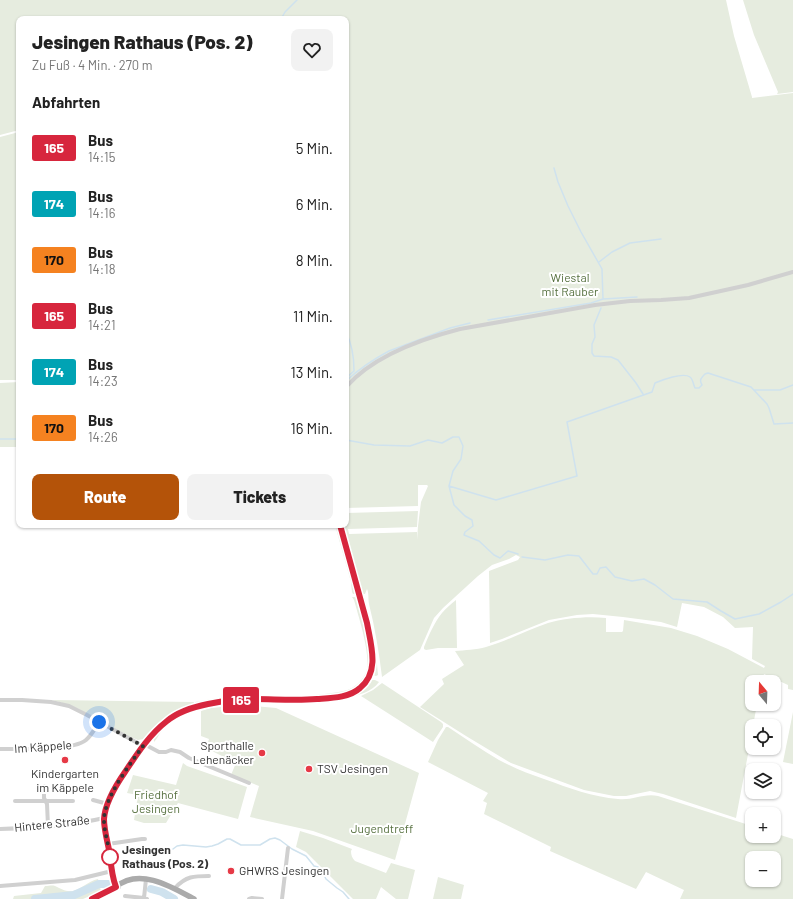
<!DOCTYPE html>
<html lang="de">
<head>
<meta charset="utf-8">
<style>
  :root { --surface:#fff; --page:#f2f2f2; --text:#222; --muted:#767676; --accent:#b45309 }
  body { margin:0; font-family:Barlow,sans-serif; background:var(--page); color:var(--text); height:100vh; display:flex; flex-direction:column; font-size:15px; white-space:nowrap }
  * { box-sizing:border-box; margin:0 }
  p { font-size:13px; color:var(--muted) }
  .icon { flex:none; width:22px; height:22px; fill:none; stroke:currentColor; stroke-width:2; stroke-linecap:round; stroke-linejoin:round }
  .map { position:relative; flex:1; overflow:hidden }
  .details { position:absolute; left:16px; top:16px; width:333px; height:512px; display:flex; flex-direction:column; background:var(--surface); border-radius:8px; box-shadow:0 1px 3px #0004 }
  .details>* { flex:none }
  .badge { padding:0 8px; border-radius:3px; font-size:14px; line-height:26px }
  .needle { width:26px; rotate:341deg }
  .buttons { position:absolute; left:745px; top:675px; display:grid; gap:8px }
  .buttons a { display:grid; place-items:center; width:36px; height:36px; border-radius:8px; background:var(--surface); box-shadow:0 1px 3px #0004; font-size:20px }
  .you { position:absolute; width:20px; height:20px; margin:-10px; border:3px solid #fff; border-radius:50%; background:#1a73e8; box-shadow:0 0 0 6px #1a73e833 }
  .map>.badge { position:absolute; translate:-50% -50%; box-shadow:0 0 0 2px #fff }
  h2 { padding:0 16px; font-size:15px; line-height:36px }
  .round { display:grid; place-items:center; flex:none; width:42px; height:42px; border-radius:8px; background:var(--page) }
  .headline { display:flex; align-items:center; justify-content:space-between; height:68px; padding:0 16px }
  h1 { font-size:19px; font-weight:800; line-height:30px }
  .primary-button { display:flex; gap:8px; margin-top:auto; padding:8px 16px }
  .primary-button a { flex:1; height:46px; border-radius:8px; background:var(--accent); color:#fff; font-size:16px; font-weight:800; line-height:46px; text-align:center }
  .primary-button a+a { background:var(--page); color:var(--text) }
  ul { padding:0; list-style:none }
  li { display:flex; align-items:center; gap:12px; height:56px; padding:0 16px }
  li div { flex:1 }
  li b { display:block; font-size:15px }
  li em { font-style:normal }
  li .badge { min-width:44px; font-weight:700; text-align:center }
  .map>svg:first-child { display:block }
  .green { fill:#e6ecdf; fill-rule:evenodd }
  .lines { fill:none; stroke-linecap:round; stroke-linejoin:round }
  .stream { stroke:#cfe2ee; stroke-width:1.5 }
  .river { stroke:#cfe2ee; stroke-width:8 }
  .minor { stroke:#d0d0d0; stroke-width:4 }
  .major { stroke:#ababab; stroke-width:5.5 }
  .line-casing { stroke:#fff; stroke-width:9 }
  .line { stroke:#d7263d; stroke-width:6 }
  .walk { stroke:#333; stroke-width:4; stroke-dasharray:0 7.2 }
  .poi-dot { fill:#e63946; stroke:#fff; stroke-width:1.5 }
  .stop-dot { fill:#fff; stroke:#d7263d; stroke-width:2 }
  .labels { text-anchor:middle; stroke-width:4; stroke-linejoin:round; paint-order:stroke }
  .park-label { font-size:12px; fill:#56703f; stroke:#fff }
  .poi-label { font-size:12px; fill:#333; stroke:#fff; text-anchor:start }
  .street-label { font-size:12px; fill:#333; stroke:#fff }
  .stop-label { font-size:12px; font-weight:bold; fill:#333; stroke:#fff; text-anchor:start }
</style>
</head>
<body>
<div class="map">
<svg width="793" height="899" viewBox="0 0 793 899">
  <rect width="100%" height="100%" fill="#fff"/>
  <!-- green -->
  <path class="green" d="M 0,0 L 726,0 L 734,36 L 752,97 L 752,98 L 793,93 L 793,690 L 788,689 L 788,685 L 764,674 L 762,682 L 752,682 L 752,704 L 757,704 L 753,726 L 752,726 L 752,733 L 736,818 L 663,794 L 650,791 L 626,796 L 614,796 L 584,790 L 511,763 L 466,736 L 420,707 L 444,684 L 442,679 L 464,665 L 455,651 C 465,650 476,650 486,647 C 507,641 527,630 548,623 C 565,618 588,616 606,618 L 606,632 L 622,632 L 623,631 L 624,620 L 671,628 L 697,636 L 728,649 L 764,668 L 765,666 L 752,659 L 753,627 L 735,628 L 723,617 L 704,607 L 682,603 L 677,627 L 661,622 L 623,617 L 593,614 L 577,615 L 549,620 L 502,639 L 490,643 L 489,571 L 518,560 L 520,557 L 516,555 L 509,559 L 492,565 L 478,576 L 443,608 L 434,618 L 420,650 L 382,677 C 379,652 375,628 369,604 C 368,598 369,593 367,589 L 365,594 L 361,594 L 342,525 L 346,525 L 346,513 L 418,511 L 417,527 L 348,529 L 349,534 L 417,532 L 417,540 L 418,526 L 421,502 L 428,486 L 427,485 L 418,485 L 418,506 L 346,508 L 346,19 L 19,19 L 19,130 L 0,135 Z
    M 743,0 L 793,0 L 793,92 L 777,94 L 778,92 L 754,35 Z
    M 19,132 L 19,380 L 0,380 L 0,137 Z
    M 19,382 L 19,447 L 0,447 L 0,383 Z
    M 335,525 L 337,525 L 357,594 L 353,594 L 352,592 L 351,582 Z
    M 352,597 L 355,597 L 358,598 C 363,618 375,653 368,673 C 366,679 361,685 355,689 C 339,698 305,698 286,698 C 262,699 237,700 213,701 L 195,704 L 195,702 C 207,700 219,697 231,697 C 265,694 298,699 332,693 C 339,692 346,691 352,688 C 359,684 365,677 367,669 C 370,652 359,618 354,600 Z
    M 363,598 L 365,598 L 365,599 L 372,630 L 376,653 L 378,675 L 376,676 L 373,675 L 375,666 L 374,660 Z
    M 456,600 L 457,648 L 438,648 L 426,650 L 424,649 L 424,647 C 429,635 434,623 442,613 C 446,608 451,604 456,600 Z
    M 372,680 L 375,680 L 379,682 C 372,692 358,695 347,698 C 335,700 323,702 311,703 C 271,705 219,697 182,715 C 174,719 166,725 161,732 C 158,736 157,739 154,742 C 153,737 157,733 161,729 C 187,699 234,703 270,701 C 297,699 324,697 352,695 L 362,690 L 370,681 Z
    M 382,683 L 441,722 L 443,724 L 443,727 L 433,742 L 361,696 L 373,690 Z
    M 52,700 L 194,702 L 193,705 C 188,706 182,707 178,710 C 164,716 154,728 144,739 L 138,740 L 126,735 L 79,709 L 70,705 Z
    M 242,705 L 276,708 L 419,773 L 395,860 L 313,831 L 250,817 L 259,786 L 231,775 L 236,763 L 206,748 L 209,739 L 201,736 L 201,711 L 211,708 Z
    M 793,712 L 793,764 L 783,762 Z
    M 446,727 L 448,727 C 465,738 482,750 499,760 C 514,768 529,774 544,779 C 569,788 593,797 618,799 C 632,801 643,793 658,796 L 752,826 L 752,836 L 774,836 L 774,833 L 793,839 L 793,899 L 680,899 L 684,890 L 646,872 L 636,889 L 550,851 L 551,847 L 484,814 L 487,803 L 483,801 L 488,793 L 428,762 L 438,740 ZM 752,858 L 774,858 L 774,880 L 752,880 Z
    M 183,763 L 187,766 L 247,787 L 238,819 L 178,803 L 166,823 L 144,823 L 134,820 L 138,795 L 127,793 L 133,775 L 176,785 Z
    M 300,831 L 323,838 L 352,849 L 351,851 C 351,855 352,858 355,861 L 386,873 L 391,863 L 415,870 L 408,899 L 396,899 L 381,887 L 376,899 L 353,899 L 306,852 L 296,847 Z
    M 438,877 L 464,885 L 461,899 L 433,899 Z
    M 98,879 L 101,891 L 83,899 L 13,899 L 14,896 L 41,893 L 45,886 C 49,886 52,885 55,886 C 62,889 65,892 73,891 C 82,889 88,881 98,879 Z"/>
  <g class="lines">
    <!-- stream -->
    <path class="stream" d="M 281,19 L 285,12 L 297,0
      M 554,168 L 558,182 L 568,206 L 581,232 L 602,269 L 603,299
      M 599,262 L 612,252 L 630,243 L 661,239
      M 601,308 L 594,325 L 595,337 L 592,344 L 592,353 L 594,356 L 611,357 L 618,360 L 636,383 L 643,394
      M 488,320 L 591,303 L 603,299 L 637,297
      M 346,332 C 352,344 354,358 354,371 L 346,378
      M 346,381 C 359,369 374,359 389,351 L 450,328 L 470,323
      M 754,390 L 780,390 L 793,385
      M 0,439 L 19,439
      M 346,440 L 374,445 L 410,446 L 428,440 L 442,443 L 453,437 L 459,437 L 463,446 L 461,459 L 453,471 L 449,486 L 454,505 L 465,516 L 472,520 L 473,526 L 465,532 L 464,535 L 479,541 L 494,555 L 500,558 L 508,551 L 518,554
      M 449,486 L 496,500 L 577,476 L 567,422 L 652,392 L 655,383 C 662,380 683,372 690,377 C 693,379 693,384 695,388 L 699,388 L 702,385 C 699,380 701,378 705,374 L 708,373 L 751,387 L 767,404 L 769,408 L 774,424 L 793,423
      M 522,557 L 545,560 L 568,555 L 579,556 L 593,574 L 597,574 L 600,568 L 606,567 L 615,577 L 632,581 L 644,579 L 655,585 L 673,599 L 707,602 L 721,611 L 735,619 L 759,614 L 781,602 L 793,594
      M 173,849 L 177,846 L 183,845 L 206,847 L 212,846 L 218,844 L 227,839 L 230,839 L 241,845 L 260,845 L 270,839 L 275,838 L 280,840 L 292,849 L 306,856 L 314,866 L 318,867 L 321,869 L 326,879 L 337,888 L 343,892 L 349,899"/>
    <!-- river -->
    <path class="river" d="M 151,889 L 162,892 L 174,899
      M 35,899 L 74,895 L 99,884 L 108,884"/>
    <!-- minor -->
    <path class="minor" d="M 346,387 C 373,356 421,339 460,329 L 595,305 L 630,301 L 661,300 L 689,298 L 748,285 L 793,272
      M 0,700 L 22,700 L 51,702 L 69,706 L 87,715 L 143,746
      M 144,744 L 159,752 L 166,752 L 171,750 L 180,752 L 189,758 L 249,783
      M 0,749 C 18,749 73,751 86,740 C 92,735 95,728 99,722
      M 44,786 L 44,798 L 47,804 L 48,826
      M 93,800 L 108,804
      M 15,801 L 73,801
      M 0,829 C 35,828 70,826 104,818
      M 108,844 L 142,839 L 145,839
      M 0,886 L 75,880 L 112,871
      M 116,887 C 112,877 111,866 110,855 C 108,843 104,831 104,819 C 105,804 116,785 125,772 C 137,754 149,735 167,721 C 179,711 193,707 208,704 C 223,701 238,699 253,699 C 274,699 296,701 317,699 C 331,698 349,698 360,688 C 380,672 371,645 367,623 L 340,525
      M 175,888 C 186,876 194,876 209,876
      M 125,896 L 144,898 L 147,899
      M 144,898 L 146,879
      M 249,899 L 252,898 L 262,899
      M 282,899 L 288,848"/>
    <!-- major -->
    <path class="major" d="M 116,887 C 139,867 172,887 194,899
      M 92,899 L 118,887"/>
  </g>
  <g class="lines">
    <!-- line casing -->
    <g class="line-casing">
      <path id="line" d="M 92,899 L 116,887 C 112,877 111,866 110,855 C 108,843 104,831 104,819 C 105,804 116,785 125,772 C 137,754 149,735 167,721 C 179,711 193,707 208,704 C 223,701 238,699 253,699 C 274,699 296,701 317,699 C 331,698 349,698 360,688 C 380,672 371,645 367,623 L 340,525"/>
    </g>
    <!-- line -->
    <use href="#line" class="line"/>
    <!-- walk -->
    <path class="walk" d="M 99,722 L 143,746 C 130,764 104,798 104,820 C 104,832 109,845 110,857"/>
  </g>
  <!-- markers -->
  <g class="poi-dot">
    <circle cx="262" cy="753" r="4"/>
    <circle cx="65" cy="760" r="4"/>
    <circle cx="309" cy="769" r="4"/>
    <circle cx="231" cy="871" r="4"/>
  </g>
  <circle class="stop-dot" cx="110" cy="857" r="8"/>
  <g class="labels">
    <!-- park labels -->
    <g class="park-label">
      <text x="570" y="282">Wiestal<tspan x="570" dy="14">mit Rauber</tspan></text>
      <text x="156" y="799">Friedhof<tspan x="156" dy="14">Jesingen</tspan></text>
      <text x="382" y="833">Jugendtreff</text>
    </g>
    <!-- poi labels -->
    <g class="poi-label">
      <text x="254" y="750" text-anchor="end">Sporthalle<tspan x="254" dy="14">Lehenäcker</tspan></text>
      <text x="317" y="773">TSV Jesingen</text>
      <text x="65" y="778" text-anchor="middle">Kindergarten<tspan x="65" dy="14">im Käppele</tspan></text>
      <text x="239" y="875">GHWRS Jesingen</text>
    </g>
    <!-- street labels -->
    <g class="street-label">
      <text transform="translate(43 747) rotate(-4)" y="4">Im Käppele</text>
      <text transform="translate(52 824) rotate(-6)" y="4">Hintere Straße</text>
    </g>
    <!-- stop labels -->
    <g class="stop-label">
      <text x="122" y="854">Jesingen<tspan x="122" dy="14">Rathaus (Pos. 2)</tspan></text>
    </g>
  </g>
</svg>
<div class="buttons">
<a><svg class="needle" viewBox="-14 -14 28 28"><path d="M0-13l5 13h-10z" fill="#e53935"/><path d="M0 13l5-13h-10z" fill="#767676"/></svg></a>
<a><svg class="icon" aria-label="locate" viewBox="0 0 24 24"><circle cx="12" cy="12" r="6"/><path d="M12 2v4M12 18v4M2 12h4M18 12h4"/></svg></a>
<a><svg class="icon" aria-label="layers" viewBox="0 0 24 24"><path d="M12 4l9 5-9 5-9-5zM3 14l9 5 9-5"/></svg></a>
<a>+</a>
<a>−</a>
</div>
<div class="you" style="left:99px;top:722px"></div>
<b class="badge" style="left:241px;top:700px;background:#d7263d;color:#fff">165</b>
<section class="details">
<div class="headline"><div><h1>Jesingen Rathaus (Pos. 2)</h1><p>Zu Fuß · 4 Min. · 270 m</p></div><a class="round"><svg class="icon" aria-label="heart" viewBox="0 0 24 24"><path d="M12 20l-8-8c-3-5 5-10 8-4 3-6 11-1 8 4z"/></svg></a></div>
<h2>Abfahrten</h2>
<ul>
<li><span class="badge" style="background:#d7263d;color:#fff">165</span><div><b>Bus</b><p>14:15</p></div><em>5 Min.</em></li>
<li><span class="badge" style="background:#00a3b4;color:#fff">174</span><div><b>Bus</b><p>14:16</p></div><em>6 Min.</em></li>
<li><span class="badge" style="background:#f58220;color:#111">170</span><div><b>Bus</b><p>14:18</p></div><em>8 Min.</em></li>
<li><span class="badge" style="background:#d7263d;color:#fff">165</span><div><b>Bus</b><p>14:21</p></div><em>11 Min.</em></li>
<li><span class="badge" style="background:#00a3b4;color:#fff">174</span><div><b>Bus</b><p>14:23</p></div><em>13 Min.</em></li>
<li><span class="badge" style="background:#f58220;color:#111">170</span><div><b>Bus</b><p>14:26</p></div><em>16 Min.</em></li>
</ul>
<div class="primary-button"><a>Route</a><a>Tickets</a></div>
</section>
</div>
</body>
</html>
